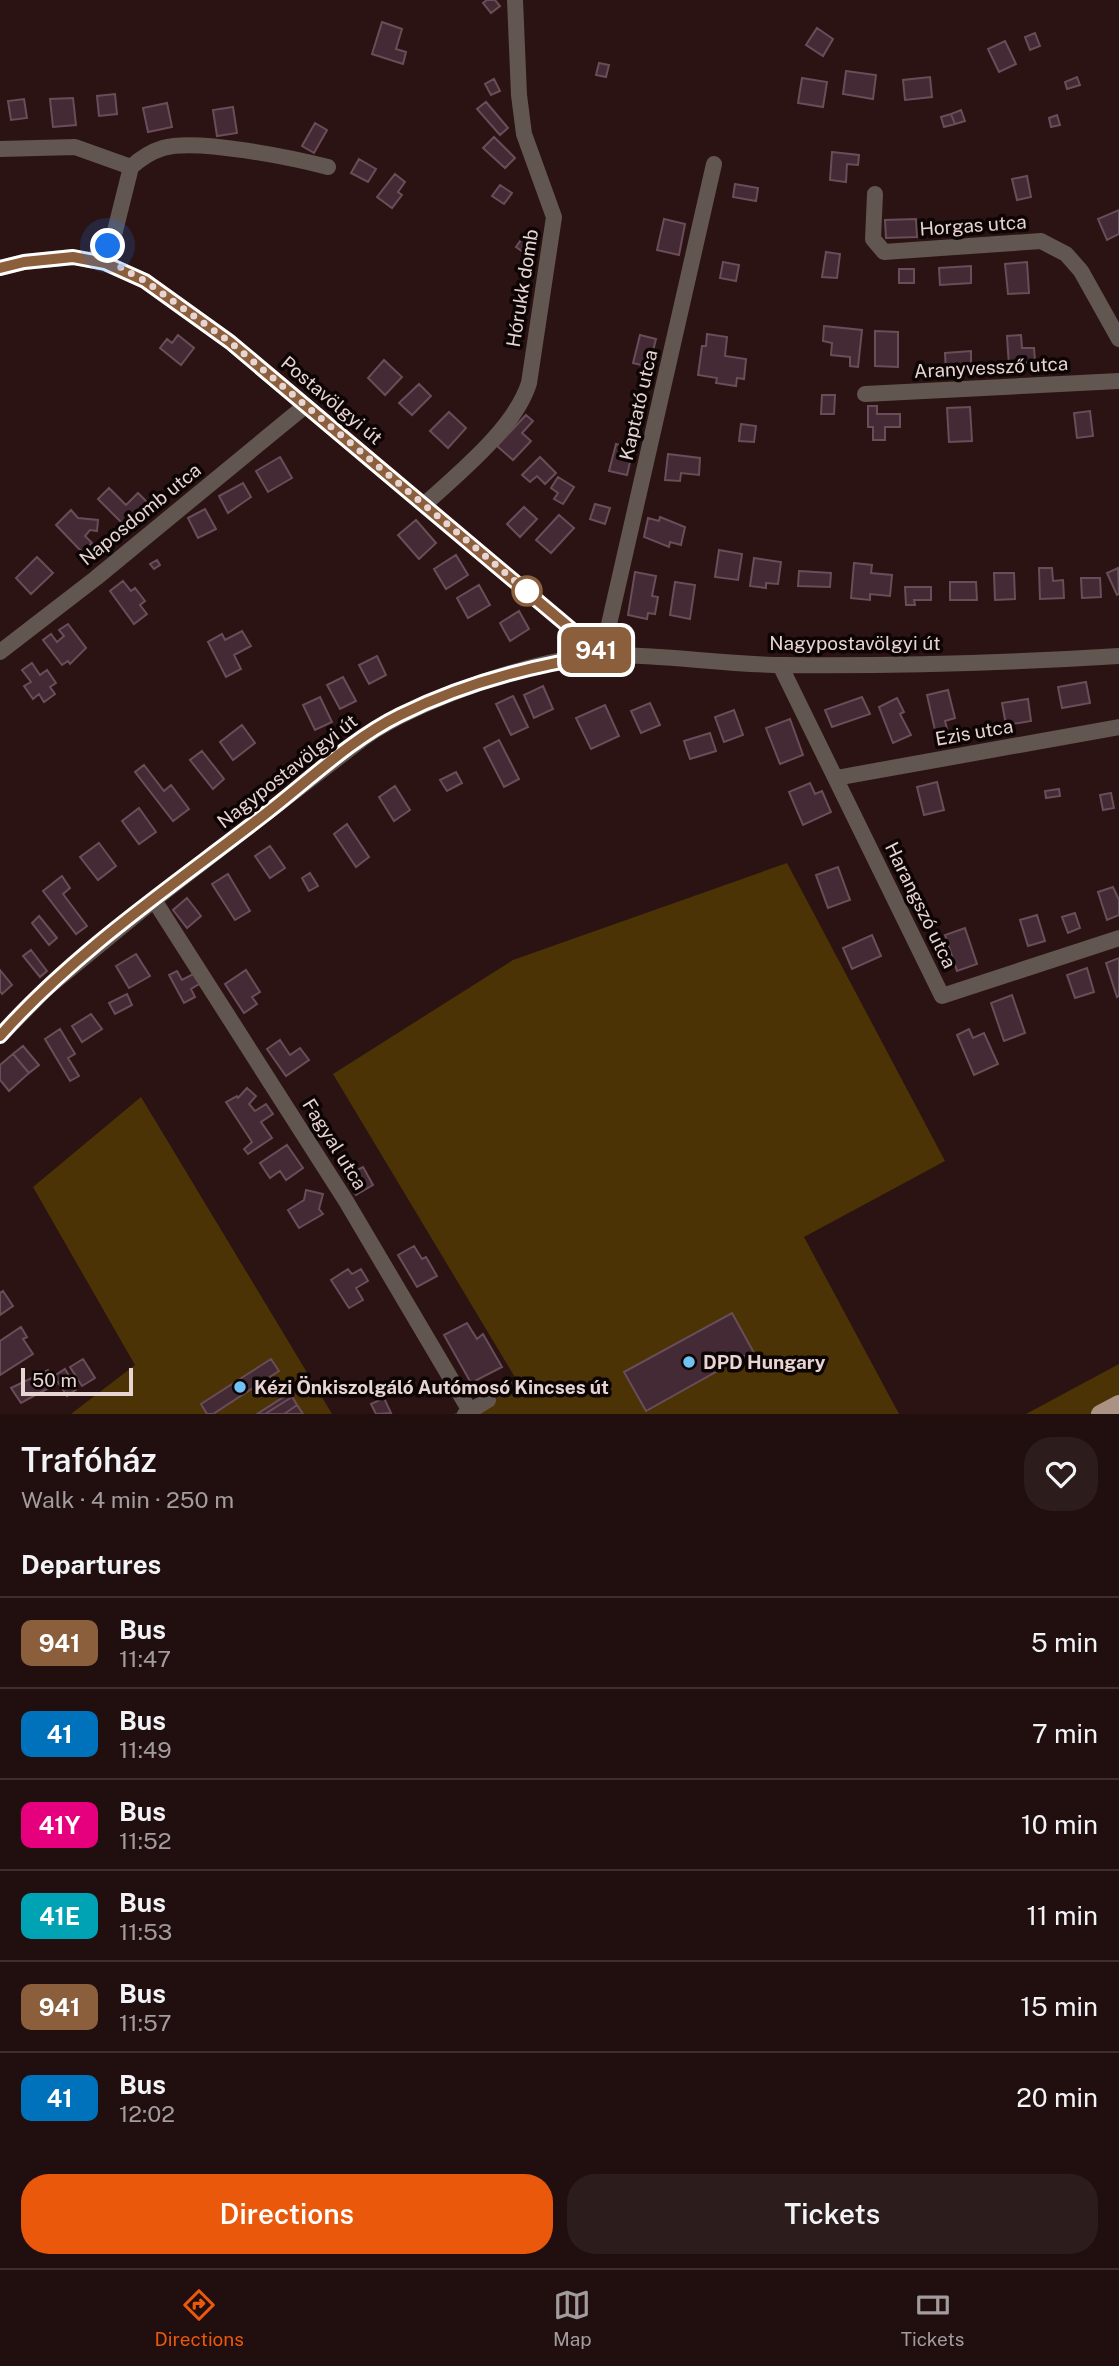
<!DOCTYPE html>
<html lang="en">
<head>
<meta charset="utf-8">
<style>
  :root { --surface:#210e0e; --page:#2d1c1c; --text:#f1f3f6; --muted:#a29c9e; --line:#3e2e2e; --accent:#ea580c }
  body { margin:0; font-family:"Public Sans",sans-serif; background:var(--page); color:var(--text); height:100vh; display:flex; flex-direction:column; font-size:26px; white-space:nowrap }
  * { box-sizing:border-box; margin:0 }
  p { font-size:23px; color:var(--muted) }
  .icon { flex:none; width:38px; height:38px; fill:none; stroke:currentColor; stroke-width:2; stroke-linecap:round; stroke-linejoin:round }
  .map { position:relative; height:1414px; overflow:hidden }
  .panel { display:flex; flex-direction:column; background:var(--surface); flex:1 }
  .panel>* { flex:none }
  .badge { padding:0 14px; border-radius:10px; font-size:24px; line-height:46px }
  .scale { position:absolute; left:21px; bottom:18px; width:112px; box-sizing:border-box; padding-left:7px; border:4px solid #e7d5d4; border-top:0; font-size:19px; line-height:24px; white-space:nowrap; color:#e7d5d4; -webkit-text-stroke:5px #0d0404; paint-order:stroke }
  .you { position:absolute; width:35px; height:35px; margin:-18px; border:5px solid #fff; border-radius:50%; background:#1a73e8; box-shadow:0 0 0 10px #1a73e833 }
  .map>.badge { position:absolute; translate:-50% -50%; box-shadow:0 0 0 4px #fff }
  h2 { padding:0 21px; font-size:26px; line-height:63px }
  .round { display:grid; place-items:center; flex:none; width:74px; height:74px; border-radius:28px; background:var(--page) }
  .overview { display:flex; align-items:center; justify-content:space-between; height:119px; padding:0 21px }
  h1 { font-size:33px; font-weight:600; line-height:52px }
  .primary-button { display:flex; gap:14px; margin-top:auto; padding:14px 21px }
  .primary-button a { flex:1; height:80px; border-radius:28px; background:var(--accent); color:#fff; font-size:28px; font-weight:600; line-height:80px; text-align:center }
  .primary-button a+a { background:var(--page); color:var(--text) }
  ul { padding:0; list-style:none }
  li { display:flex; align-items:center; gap:21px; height:91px; padding:0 21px; border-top:2px solid var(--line) }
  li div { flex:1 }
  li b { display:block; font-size:26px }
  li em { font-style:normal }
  li .badge { min-width:77px; font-weight:700; text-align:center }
  .dock { display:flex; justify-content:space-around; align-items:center; height:98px; border-top:2px solid var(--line); background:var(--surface); font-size:19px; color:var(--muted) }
  .dock a { display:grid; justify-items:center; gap:4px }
  .dock .on { color:var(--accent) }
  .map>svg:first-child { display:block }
  .green { fill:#4b3305 }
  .building { fill:#432a35; stroke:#694d59; stroke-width:2 }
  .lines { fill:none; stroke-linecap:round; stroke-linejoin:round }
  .minor { stroke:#625650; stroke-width:16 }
  .major { stroke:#aa9285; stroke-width:18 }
  .line-casing { stroke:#fff; stroke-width:16 }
  .line { stroke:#8b5e3c; stroke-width:10 }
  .walk { stroke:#e7d5d4; stroke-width:7; stroke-dasharray:0 12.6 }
  .stop-dot { fill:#fff; stroke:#8b5e3c; stroke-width:3.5 }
  .poi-dot { fill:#70c2f4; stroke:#0d0404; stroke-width:2.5 }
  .labels { text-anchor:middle; stroke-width:7; stroke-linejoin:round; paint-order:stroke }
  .street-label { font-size:19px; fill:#e7d5d4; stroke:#0d0404 }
  .poi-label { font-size:19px; font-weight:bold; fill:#e7d5d4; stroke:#0d0404; text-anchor:start }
</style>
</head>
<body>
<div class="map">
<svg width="1119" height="1414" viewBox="0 0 1119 1414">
  <rect width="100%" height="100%" fill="#2c1313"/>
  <!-- green -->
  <path class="green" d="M 787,863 L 945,1161 L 804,1237 L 899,1414 L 454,1414 L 516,1379 L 333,1074 L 513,960 Z
    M 141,1097 L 332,1414 L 71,1414 L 135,1365 L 33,1187 Z
    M 1119,1364 L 1119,1414 L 1026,1414 Z"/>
  <!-- building -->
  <path class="building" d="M 487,0 L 495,0 L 500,6 L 491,13 L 483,3 Z
    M 382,22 L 402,29 L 396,49 L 406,52 L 403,64 L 372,54 Z
    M 817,28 L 833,39 L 823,56 L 806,45 Z
    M 1035,33 L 1040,46 L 1030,50 L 1025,37 Z
    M 1005,41 L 1016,64 L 999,72 L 988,49 Z
    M 599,63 L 609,65 L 606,77 L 596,75 Z
    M 846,71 L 876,75 L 873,99 L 843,94 Z
    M 930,77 L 932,97 L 905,100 L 903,80 Z
    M 1077,77 L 1080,85 L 1067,89 L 1065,82 Z
    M 802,78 L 827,82 L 823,107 L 798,103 Z
    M 494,79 L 500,91 L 491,95 L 485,84 Z
    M 115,94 L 117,114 L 99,116 L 97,96 Z
    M 73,98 L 76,125 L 53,127 L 50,99 Z
    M 24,99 L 27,118 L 11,120 L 8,101 Z
    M 486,102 L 508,128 L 500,135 L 477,109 Z
    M 167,103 L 172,127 L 148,132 L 143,108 Z
    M 233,107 L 237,133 L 217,136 L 213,110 Z
    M 961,110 L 965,121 L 955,124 L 951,114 Z
    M 951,114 L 955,124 L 944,127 L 941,117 Z
    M 1057,115 L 1060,125 L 1051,127 L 1049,118 Z
    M 315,123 L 327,130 L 314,153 L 302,146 Z
    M 494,137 L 515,158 L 505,168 L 483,148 Z
    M 832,152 L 859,155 L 858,165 L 847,164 L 846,182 L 830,180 Z
    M 359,159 L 376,169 L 368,182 L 351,173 Z
    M 395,174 L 405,182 L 398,192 L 402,195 L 392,208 L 377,197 Z
    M 1027,176 L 1031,197 L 1017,200 L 1012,179 Z
    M 735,184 L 758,188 L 756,201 L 733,197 Z
    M 500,185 L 512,193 L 504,204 L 492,196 Z
    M 1119,210 L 1119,234 L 1107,240 L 1098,219 Z
    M 664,219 L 685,224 L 679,255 L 657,250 Z
    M 916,219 L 917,237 L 886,238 L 885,220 Z
    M 525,234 L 535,241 L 526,254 L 516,247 Z
    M 826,252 L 840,254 L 837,278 L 822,277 Z
    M 723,262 L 739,265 L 736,281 L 720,278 Z
    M 1027,262 L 1029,293 L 1008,294 L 1005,264 Z
    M 971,266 L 971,283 L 940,285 L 939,268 Z
    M 899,269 L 914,269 L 914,283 L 899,283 Z
    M 824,326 L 862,330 L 858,367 L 850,366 L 850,357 L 831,355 L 832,343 L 823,341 Z
    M 875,331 L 898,332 L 898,367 L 875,366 Z
    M 707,334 L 727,337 L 725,356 L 746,359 L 744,379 L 737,378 L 736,386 L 716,383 L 717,378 L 698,375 L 702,346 L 706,346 Z
    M 178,335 L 194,348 L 181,365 L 160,348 L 167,339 L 172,343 Z
    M 640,335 L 656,339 L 649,367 L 633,363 Z
    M 1021,335 L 1022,348 L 1034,348 L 1035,361 L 1009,366 L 1007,336 Z
    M 971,351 L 971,372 L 946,373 L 945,353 Z
    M 384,360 L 402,377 L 385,395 L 368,378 Z
    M 419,384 L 431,396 L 412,415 L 399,403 Z
    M 822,395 L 835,395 L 834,414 L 821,414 Z
    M 868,406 L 877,406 L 877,414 L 900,414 L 900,427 L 885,427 L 885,440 L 873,440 L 873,427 L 868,427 Z
    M 970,407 L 972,441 L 949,442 L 947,408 Z
    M 1090,411 L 1093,436 L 1077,438 L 1074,413 Z
    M 449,412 L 466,428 L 448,448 L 430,431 Z
    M 526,415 L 533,421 L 522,433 L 531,441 L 513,460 L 497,446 Z
    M 741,424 L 756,426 L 754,442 L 739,441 Z
    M 616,444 L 633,449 L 627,475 L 609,471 Z
    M 668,454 L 700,458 L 699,475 L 681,473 L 680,481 L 665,480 Z
    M 280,457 L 292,478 L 268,492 L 256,471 Z
    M 540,457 L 556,473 L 545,484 L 537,476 L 530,482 L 522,475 Z
    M 558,477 L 574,487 L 563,504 L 554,499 L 558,493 L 551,488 Z
    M 243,483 L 251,497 L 228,513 L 219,496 Z
    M 109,488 L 126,505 L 138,493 L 149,504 L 126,527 L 98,499 Z
    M 595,504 L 610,508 L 605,524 L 590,519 Z
    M 524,507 L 537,519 L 520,537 L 507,524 Z
    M 205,509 L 216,529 L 198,538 L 188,518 Z
    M 71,510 L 78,518 L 98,520 L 97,531 L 90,530 L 85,536 L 92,543 L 82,552 L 56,525 Z
    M 559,515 L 574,528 L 551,553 L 536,540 Z
    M 660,517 L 685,527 L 681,545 L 670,542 L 669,547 L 644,537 L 648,518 L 659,521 Z
    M 416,520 L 436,543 L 419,559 L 398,535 Z
    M 719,550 L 742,554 L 738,580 L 715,577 Z
    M 456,555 L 468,575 L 446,589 L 434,569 Z
    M 37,557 L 53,573 L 31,594 L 16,578 Z
    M 754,558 L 781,562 L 778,584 L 766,583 L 766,588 L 750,586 Z
    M 157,560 L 160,565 L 154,569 L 150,564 Z
    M 854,563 L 872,565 L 871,573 L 892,575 L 890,596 L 870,594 L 870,600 L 851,598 Z
    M 1039,568 L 1052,568 L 1053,581 L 1063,580 L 1064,598 L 1040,599 Z
    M 1118,568 L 1119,594 L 1117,595 L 1107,573 Z
    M 799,571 L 831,573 L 830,587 L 798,586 Z
    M 635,572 L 656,576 L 652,596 L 658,597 L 655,614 L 648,613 L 647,619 L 628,615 Z
    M 994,573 L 1014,573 L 1015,599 L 995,600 Z
    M 1081,578 L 1100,578 L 1101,597 L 1082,598 Z
    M 123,581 L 131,591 L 135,588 L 145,601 L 140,605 L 147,614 L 134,624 L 110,591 Z
    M 675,582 L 695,585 L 690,619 L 670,615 Z
    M 950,582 L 976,582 L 977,600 L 950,600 Z
    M 479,585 L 490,605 L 468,618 L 457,598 Z
    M 905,587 L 931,587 L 931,600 L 914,600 L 915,605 L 906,605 Z
    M 519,611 L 529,629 L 510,641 L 500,623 Z
    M 68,624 L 86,648 L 70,664 L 68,661 L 62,665 L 43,640 L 51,634 L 57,642 L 64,636 L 59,630 Z
    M 242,631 L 251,646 L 234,655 L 241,669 L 226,677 L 208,642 L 222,634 L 225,640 Z
    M 377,656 L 386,675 L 369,684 L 359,665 Z
    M 32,663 L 40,675 L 47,670 L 56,683 L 50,687 L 55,694 L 44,702 L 39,694 L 33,699 L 24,686 L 31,682 L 22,670 Z
    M 343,677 L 356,701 L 340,709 L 327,685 Z
    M 1086,682 L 1090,703 L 1062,708 L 1058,687 Z
    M 543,686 L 553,709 L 534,718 L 524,695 Z
    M 948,690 L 955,718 L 945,721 L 949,736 L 937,739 L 927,695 Z
    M 513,696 L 528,727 L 511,735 L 496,704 Z
    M 320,697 L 332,722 L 315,730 L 303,705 Z
    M 862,697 L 870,714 L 832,727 L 825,710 Z
    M 897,698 L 904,712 L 900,714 L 911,735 L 893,743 L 879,707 Z
    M 1028,699 L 1031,721 L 1006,725 L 1002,703 Z
    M 650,703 L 660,725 L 641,733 L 631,711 Z
    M 605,705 L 619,736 L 591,749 L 576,718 Z
    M 734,710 L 743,735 L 724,742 L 715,717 Z
    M 790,719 L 803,755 L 780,764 L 766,728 Z
    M 242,725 L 255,743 L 233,760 L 220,742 Z
    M 710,733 L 716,751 L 690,759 L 684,741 Z
    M 499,740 L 519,779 L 504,787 L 484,748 Z
    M 202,751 L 224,779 L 213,789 L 190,760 Z
    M 144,765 L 164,791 L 171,785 L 189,809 L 173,821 L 135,772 Z
    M 456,772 L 462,783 L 447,791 L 440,780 Z
    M 937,782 L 944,810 L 924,815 L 917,787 Z
    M 810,783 L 815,794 L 822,791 L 831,812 L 803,825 L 789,792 Z
    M 395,786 L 410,810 L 394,821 L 379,797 Z
    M 1059,789 L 1060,796 L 1046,798 L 1045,791 Z
    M 1111,793 L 1114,808 L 1103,810 L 1100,795 Z
    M 139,808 L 156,832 L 139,844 L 122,821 Z
    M 347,824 L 369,857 L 356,867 L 334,834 Z
    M 99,843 L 116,866 L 98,880 L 80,857 Z
    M 270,846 L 285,868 L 270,878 L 255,856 Z
    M 838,867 L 850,900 L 828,908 L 816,875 Z
    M 310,873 L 318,886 L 309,891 L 302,878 Z
    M 228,874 L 250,911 L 235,920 L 212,884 Z
    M 62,876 L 70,888 L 63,894 L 87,926 L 76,934 L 43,891 Z
    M 1113,887 L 1119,900 L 1119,915 L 1107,920 L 1098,892 Z
    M 187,898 L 201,916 L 187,928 L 173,910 Z
    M 1075,913 L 1080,928 L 1068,933 L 1062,917 Z
    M 1037,915 L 1045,941 L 1028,946 L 1020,920 Z
    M 39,916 L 57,938 L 49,945 L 32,923 Z
    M 965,928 L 977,964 L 957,971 L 945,935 Z
    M 872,935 L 881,956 L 852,969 L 843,948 Z
    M 31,950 L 47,971 L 40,977 L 23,956 Z
    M 136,954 L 150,976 L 129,988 L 116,966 Z
    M 1119,958 L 1119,996 L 1117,997 L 1106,963 Z
    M 1087,968 L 1094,992 L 1075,998 L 1067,975 Z
    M 0,970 L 12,985 L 2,994 L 0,991 Z
    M 246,970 L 260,992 L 252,997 L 257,1004 L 244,1013 L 225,984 Z
    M 177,971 L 182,980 L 195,973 L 201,983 L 191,989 L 195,997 L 184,1003 L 169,975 Z
    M 127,994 L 132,1005 L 115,1014 L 109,1003 Z
    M 1012,995 L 1025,1033 L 1004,1041 L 991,1003 Z
    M 91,1014 L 102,1029 L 82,1042 L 72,1026 Z
    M 60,1029 L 75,1054 L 68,1058 L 79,1076 L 70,1081 L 45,1039 Z
    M 969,1029 L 973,1038 L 984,1033 L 998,1064 L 974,1075 L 957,1035 Z
    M 280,1040 L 290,1055 L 300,1048 L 309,1060 L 286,1076 L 267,1049 Z
    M 23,1046 L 39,1065 L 29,1073 L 13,1054 Z
    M 13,1054 L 29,1073 L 9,1091 L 0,1080 L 0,1065 Z
    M 247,1088 L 256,1096 L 249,1104 L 255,1111 L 266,1104 L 273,1114 L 261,1122 L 272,1138 L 248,1154 L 244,1149 L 252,1142 L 226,1102 L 237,1096 L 238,1098 Z
    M 287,1145 L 303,1168 L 286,1180 L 280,1171 L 270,1178 L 260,1163 Z
    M 363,1167 L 373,1185 L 356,1195 L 345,1176 Z
    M 306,1190 L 323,1194 L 319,1209 L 323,1214 L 299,1228 L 288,1210 L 304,1200 Z
    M 414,1246 L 422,1259 L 426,1257 L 437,1276 L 417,1287 L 398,1255 Z
    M 348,1269 L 352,1274 L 361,1269 L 368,1281 L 356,1288 L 363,1300 L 349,1308 L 331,1280 Z
    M 3,1291 L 13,1306 L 0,1315 L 0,1293 Z
    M 732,1313 L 753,1351 L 646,1411 L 624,1372 Z
    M 467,1323 L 477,1339 L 483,1334 L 502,1367 L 471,1383 L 444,1335 Z
    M 21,1327 L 27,1337 L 23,1339 L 33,1354 L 0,1375 L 0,1341 Z
    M 83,1359 L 95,1378 L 82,1386 L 70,1367 Z
    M 271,1359 L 279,1371 L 213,1414 L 207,1414 L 201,1404 Z
    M 65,1369 L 77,1389 L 67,1396 L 54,1376 Z
    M 48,1370 L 56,1384 L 21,1403 L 11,1388 Z
    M 290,1393 L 297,1405 L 284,1414 L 257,1414 Z
    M 292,1397 L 303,1414 L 265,1414 Z
    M 384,1398 L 391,1413 L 376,1414 L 371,1404 Z"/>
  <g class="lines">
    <!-- minor -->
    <path class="minor" d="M 0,149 L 75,147 L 131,167 L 113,239 L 93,259
      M 131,167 C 141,158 150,152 163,148 C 197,138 293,158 328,167
      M 875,194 L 873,239 L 884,252 L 1041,241 L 1066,254 L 1081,271 L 1119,339
      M 0,268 L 24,262 L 73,257 L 105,263 L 145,281 L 230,342 L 602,655
      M 865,394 L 1119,381
      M 424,505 C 459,473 515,428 529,383 L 554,217 L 524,134 L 519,95 L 515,0
      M 0,652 L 96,578 L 305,406
      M 602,655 L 714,164
      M 780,665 L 942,996 L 1119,938
      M 836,778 L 1119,727
      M 154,900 L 346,1201 L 470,1411 L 465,1414
      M 0,1036 L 47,988 L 154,900 L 365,737 C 414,701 543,656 604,655 C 664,654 724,665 784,665 C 896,666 1008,663 1119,656
      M 470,1411 L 488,1400"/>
    <!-- major -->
    <path class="major" d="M 1100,1414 L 1119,1404"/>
  </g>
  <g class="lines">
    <!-- line casing -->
    <g class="line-casing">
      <path id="line" d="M 0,268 L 24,262 L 73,257 L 105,263 L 145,281 L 230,342 L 602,655 C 534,665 462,684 400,715 C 351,739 307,782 264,815 C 175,884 74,952 0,1036"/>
    </g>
    <!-- line -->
    <use href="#line" class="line"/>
    <!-- walk -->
    <path class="walk" d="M 108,246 L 113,239 L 121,268 L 145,281 L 230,342 L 527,591"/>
  </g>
  <!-- markers -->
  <circle class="stop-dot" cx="527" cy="591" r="14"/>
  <g class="poi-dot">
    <circle cx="689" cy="1362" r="7"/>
    <circle cx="240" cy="1387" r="7"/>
  </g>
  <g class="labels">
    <!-- street labels -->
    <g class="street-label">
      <text transform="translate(973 225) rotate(-4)" y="7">Horgas utca</text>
      <text transform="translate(522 288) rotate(-81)" y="7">Hórukk domb</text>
      <text transform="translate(991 367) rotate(-3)" y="7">Aranyvessző utca</text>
      <text transform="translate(332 400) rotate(40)" y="7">Postavölgyi út</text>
      <text transform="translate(638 405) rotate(-77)" y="7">Kaptató utca</text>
      <text transform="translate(140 514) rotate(-39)" y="7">Naposdomb utca</text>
      <text x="855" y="650">Nagypostavölgyi út</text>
      <text transform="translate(974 732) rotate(-10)" y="7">Ezis utca</text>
      <text transform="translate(287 771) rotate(-38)" y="7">Nagypostavölgyi út</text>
      <text transform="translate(921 905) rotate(64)" y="7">Harangszó utca</text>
      <text transform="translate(335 1144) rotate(58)" y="7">Fagyal utca</text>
    </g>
    <!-- poi labels -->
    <g class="poi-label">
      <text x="703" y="1369">DPD Hungary</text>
      <text x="254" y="1394">Kézi Önkiszolgáló Autómosó Kincses út</text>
    </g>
  </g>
</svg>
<div class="scale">50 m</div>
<div class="you" style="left:108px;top:246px"></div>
<b class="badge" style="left:596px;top:650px;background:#8b5e3c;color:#fff">941</b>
</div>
<section class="panel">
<div class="overview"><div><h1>Trafóház</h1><p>Walk · 4 min · 250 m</p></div><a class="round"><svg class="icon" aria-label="heart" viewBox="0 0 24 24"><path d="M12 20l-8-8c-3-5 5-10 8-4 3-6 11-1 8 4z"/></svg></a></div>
<h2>Departures</h2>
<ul>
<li><span class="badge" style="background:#8b5e3c;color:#fff">941</span><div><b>Bus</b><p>11:47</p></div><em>5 min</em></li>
<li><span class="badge" style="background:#0072bc;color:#fff">41</span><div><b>Bus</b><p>11:49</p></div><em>7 min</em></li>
<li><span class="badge" style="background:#e6007e;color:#fff">41Y</span><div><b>Bus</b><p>11:52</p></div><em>10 min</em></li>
<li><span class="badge" style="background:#00a3b4;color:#fff">41E</span><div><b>Bus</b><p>11:53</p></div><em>11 min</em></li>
<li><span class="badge" style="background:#8b5e3c;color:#fff">941</span><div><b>Bus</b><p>11:57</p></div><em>15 min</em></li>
<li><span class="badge" style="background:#0072bc;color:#fff">41</span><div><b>Bus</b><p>12:02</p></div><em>20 min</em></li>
</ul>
<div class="primary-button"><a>Directions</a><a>Tickets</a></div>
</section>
<nav class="dock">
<a class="on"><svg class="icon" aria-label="directions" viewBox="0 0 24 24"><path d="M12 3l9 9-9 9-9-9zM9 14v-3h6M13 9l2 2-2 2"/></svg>Directions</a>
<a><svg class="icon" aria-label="map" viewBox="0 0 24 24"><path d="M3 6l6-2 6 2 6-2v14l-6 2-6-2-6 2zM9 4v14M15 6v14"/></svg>Map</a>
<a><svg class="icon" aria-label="tickets" viewBox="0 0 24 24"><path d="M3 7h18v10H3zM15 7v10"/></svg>Tickets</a>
</nav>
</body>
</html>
